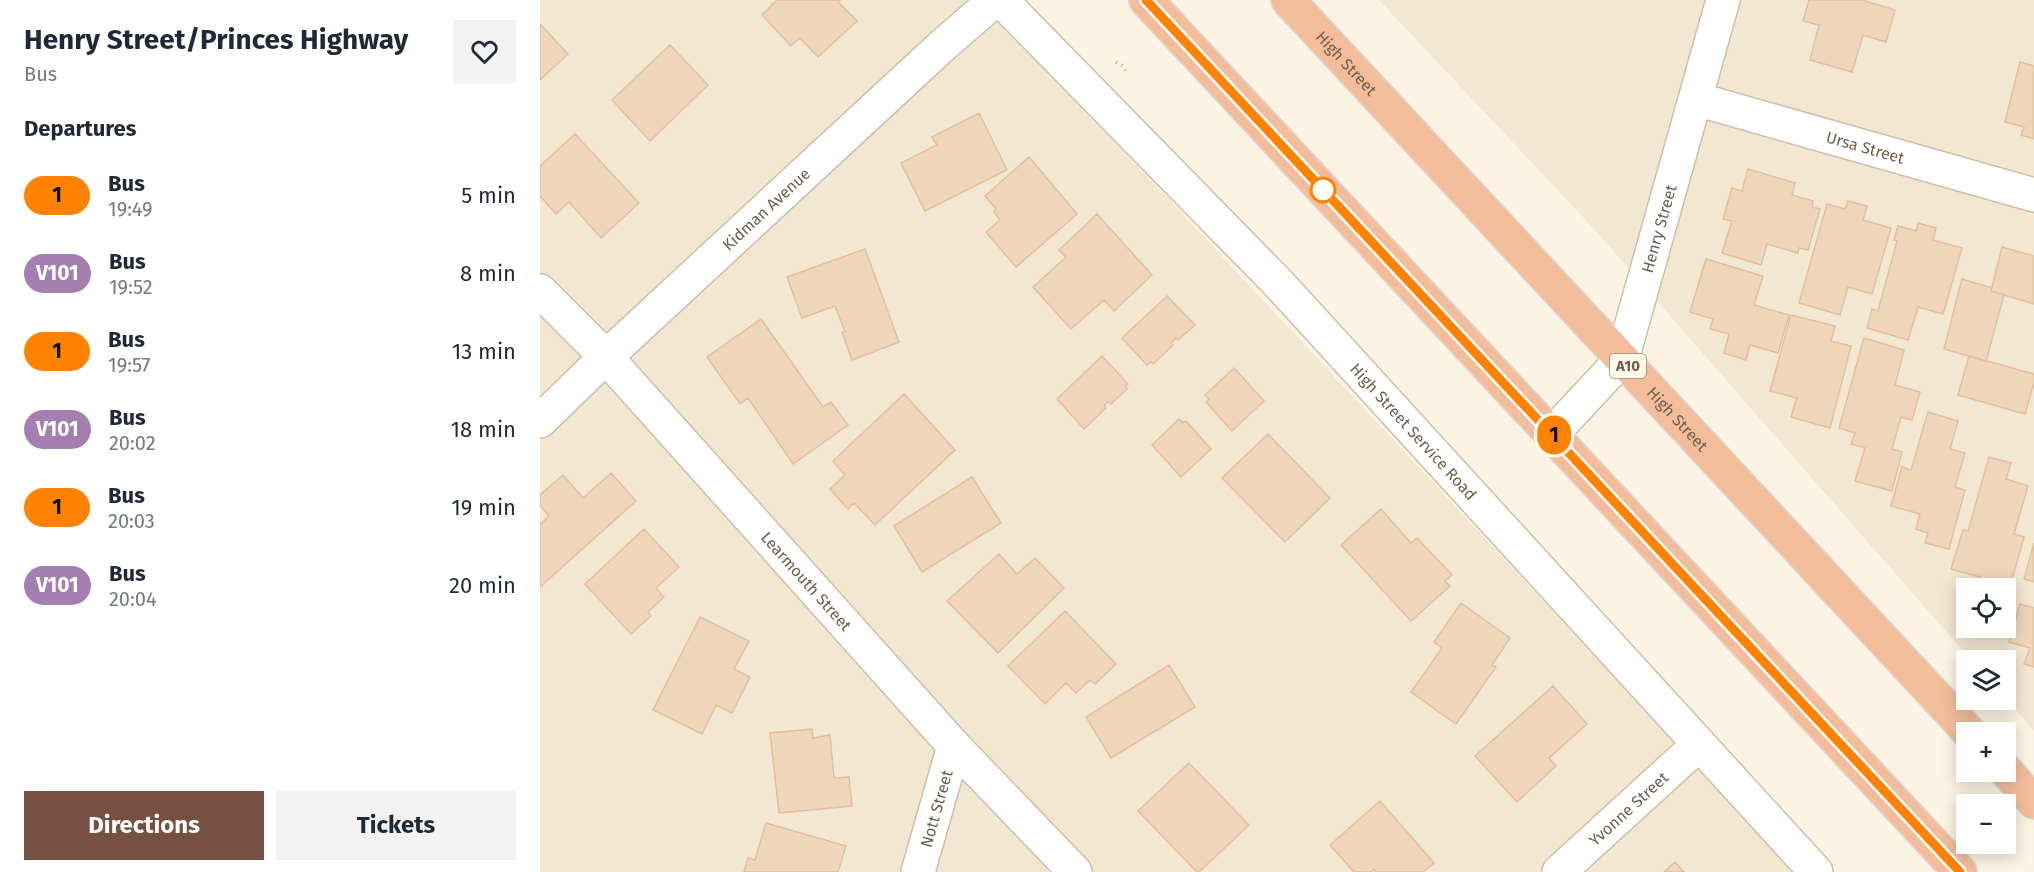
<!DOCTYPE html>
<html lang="en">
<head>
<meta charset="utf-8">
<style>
  :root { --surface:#fff; --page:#f2f2f3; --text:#1f2937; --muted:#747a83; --accent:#765041 }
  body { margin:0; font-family:"Fira Sans",sans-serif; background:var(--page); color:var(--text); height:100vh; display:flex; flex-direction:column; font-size:22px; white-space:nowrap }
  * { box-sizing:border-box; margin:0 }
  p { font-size:20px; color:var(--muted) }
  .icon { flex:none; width:33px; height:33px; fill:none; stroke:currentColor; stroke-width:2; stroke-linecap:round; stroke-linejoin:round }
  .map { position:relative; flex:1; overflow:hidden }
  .drawer { display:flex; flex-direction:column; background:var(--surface); width:540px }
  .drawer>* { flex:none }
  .badge { padding:0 12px; border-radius:20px; font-size:21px; line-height:39px }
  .buttons { position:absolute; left:1416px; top:578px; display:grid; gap:12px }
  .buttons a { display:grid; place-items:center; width:60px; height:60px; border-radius:0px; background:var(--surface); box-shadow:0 3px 15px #0003; font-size:30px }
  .map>.badge { position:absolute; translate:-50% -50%; box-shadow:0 0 0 3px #fff }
  h2 { padding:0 24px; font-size:22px; line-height:54px }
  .round { display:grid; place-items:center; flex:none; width:63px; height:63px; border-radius:0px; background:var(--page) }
  .head { display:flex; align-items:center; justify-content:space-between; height:102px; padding:0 24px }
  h1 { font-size:28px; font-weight:700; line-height:45px }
  .action { display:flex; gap:12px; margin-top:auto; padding:12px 24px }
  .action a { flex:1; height:69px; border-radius:0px; background:var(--accent); color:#fff; font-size:24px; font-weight:700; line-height:69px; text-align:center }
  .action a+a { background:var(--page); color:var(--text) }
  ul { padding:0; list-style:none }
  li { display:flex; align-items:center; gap:18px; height:78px; padding:0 24px }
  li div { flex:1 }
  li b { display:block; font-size:22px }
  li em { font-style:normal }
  li .badge { min-width:66px; font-weight:700; text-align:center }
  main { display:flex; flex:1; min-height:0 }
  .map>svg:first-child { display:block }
  .residential { fill:#f2e7d1; fill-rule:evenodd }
  .building { fill:#efd6bb; stroke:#e1bf9d; stroke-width:1.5 }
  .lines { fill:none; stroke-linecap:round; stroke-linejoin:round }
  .minor-casing { stroke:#cebfad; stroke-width:36 }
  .highway-casing { stroke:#ddd8d4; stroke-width:36 }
  .path { stroke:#d4ba9f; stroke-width:4; stroke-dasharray:1.5 4.5; stroke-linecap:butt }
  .minor { stroke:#fff; stroke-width:33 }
  .highway { stroke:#f3bd9c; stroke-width:33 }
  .line-casing { stroke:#fff; stroke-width:14 }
  .line { stroke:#ff8200; stroke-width:9 }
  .stop-dot { fill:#fff; stroke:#ff8200; stroke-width:3 }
  .labels { text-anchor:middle; stroke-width:6; stroke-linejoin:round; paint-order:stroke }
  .shield { fill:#fef8e8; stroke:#9b8c79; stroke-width:1.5 }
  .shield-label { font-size:15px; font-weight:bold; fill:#715d4a }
  .street-label { font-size:16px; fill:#715d4a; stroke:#fef8e8 }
</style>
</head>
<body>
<main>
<section class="drawer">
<div class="head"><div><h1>Henry Street/Princes Highway</h1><p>Bus</p></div><a class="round"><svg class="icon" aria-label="heart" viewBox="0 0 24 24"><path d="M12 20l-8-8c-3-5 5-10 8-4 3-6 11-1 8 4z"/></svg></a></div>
<h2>Departures</h2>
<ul>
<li><span class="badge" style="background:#ff8200;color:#111">1</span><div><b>Bus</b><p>19:49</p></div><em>5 min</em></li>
<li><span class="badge" style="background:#a57fb2;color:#fff">V101</span><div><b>Bus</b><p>19:52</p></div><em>8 min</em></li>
<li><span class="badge" style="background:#ff8200;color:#111">1</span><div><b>Bus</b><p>19:57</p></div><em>13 min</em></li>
<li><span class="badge" style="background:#a57fb2;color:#fff">V101</span><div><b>Bus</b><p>20:02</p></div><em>18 min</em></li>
<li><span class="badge" style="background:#ff8200;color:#111">1</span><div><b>Bus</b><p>20:03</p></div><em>19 min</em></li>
<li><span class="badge" style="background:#a57fb2;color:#fff">V101</span><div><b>Bus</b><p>20:04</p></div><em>20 min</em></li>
</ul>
<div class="action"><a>Directions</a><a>Tickets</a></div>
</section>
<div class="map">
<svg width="1494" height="872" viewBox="0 0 1494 872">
  <rect width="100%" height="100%" fill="#fbf4e2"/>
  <!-- residential -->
  <path class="residential" d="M 0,0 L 443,0 L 1256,872 L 0,872 Z
    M 839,0 L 1494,0 L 1494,731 L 1466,699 L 1466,660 L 1431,660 L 1056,231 ZM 1426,588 L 1466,588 L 1466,627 L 1426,627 Z"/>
  <!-- building -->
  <path class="building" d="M 237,0 L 300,0 L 298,2 L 317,21 L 278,57 L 260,38 L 251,46 L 222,15 Z
    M 1269,0 L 1322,0 L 1355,10 L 1346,42 L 1323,35 L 1312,72 L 1270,60 L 1279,25 L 1263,21 Z
    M 0,24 L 28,54 L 0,80 Z
    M 130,45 L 168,85 L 110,141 L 72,100 Z
    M 1480,62 L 1494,66 L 1494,139 L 1481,135 L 1484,127 L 1465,122 Z
    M 439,113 L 467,170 L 385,211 L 361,163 L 397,145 L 392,137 Z
    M 35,134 L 99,203 L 61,238 L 29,202 L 16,214 L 0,196 L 0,166 Z
    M 489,157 L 537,214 L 476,267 L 446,232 L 460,220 L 454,212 L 456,209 L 445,196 Z
    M 1208,169 L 1255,183 L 1252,195 L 1273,201 L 1272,207 L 1280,209 L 1268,250 L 1259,248 L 1258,253 L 1227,244 L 1221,265 L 1182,253 L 1192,221 L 1183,219 L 1192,188 L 1202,191 Z
    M 1308,201 L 1327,206 L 1323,220 L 1351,228 L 1332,294 L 1308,287 L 1300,315 L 1259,303 L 1287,204 L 1305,209 Z
    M 557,214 L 612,275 L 574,311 L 564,300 L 531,329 L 493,287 L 526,257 L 519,250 Z
    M 1378,223 L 1396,228 L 1393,240 L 1422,248 L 1403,314 L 1378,307 L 1368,340 L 1327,328 L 1332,309 L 1338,311 L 1357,241 L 1354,240 L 1358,226 L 1376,231 Z
    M 1462,247 L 1494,256 L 1494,304 L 1451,291 Z
    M 325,249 L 359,342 L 312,360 L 302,332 L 305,332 L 295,306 L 262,318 L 247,277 Z
    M 1166,259 L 1223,276 L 1214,305 L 1249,315 L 1238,353 L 1210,345 L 1206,360 L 1184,353 L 1189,334 L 1170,329 L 1173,319 L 1150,312 Z
    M 1422,279 L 1452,288 L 1451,291 L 1464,295 L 1446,361 L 1404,349 Z
    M 627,296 L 655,325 L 638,340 L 636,338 L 631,343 L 633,345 L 613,364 L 611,362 L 607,365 L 582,338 Z
    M 1251,315 L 1295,326 L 1291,341 L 1311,346 L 1290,428 L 1251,417 L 1257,398 L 1230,391 Z
    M 221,319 L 283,407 L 291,402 L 308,425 L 253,464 L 208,398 L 200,404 L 167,357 Z
    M 1324,338 L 1364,350 L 1355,385 L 1380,392 L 1372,420 L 1361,417 L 1352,449 L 1362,452 L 1352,491 L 1315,481 L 1325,448 L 1311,444 L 1315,433 L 1299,428 Z
    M 562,356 L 588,384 L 585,386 L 587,389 L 571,404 L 568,401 L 564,406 L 566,408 L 544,429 L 517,399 Z
    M 1429,356 L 1494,374 L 1494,383 L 1485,414 L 1418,395 Z
    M 694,368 L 724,401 L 692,431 L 666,402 L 669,399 L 665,395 Z
    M 364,394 L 415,450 L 335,525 L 314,503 L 308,509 L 290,489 L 305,475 L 293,461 Z
    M 1388,412 L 1418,421 L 1410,449 L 1425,453 L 1415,487 L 1425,490 L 1409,549 L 1385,543 L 1388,533 L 1376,529 L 1380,514 L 1351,506 L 1362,467 L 1371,470 Z
    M 639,419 L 643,423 L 646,421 L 671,449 L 641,477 L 612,445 Z
    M 728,434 L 790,498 L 745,542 L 682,478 Z
    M 1449,457 L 1471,463 L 1466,479 L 1488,486 L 1474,534 L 1484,537 L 1467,597 L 1466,588 L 1437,588 L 1440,577 L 1411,569 L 1423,530 L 1428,531 Z
    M 71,473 L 96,501 L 0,587 L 0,525 L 9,516 L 0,505 L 0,495 L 23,475 L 43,498 Z
    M 432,477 L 461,523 L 382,572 L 354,526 Z
    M 841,509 L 871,543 L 877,538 L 912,575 L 905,581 L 910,586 L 871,621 L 801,545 Z
    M 104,529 L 139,567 L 116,588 L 124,597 L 108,612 L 111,616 L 91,634 L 45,584 Z
    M 1494,543 L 1494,582 L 1484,579 Z
    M 459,554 L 477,574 L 495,558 L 524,588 L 458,653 L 407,601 Z
    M 921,603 L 970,638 L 952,665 L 956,667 L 916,724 L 871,692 L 902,648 L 894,642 Z
    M 1480,604 L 1494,608 L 1494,667 L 1484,664 L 1490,648 L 1469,642 Z
    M 525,611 L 576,664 L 555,684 L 550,680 L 536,693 L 526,683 L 505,704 L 468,666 Z
    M 160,617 L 209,641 L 194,669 L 210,677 L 192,713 L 176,705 L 162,734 L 113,710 Z
    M 629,665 L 655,707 L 571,758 L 546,717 Z
    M 1013,686 L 1047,724 L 1009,758 L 1016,766 L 977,802 L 935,756 Z
    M 272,729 L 273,738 L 290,735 L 294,778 L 309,777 L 312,806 L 239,813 L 230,733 Z
    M 649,763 L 709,825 L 659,872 L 657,872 L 598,811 Z
    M 840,801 L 894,863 L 883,872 L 836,872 L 834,869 L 831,872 L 814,872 L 790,845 Z
    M 226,823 L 306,846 L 298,872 L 204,872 L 208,858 L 215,860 Z
    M 1135,862 L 1144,872 L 1124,872 Z"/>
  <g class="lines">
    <!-- minor casing -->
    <g class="minor-casing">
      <g id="minor">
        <path id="s1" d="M 461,0 L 739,284 L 1276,872"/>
        <path id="s2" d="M 1156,99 L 1494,195"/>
        <path id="s3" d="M 0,291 L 66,357 L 414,746 L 535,872"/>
        <path id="s4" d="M 0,421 L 66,357 L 402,46 L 455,0"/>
        <path id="s5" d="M 1012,434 L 1082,359 L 1183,0"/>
        <path id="s6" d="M 378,872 L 414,746"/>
        <path id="s7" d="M 1019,872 L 1158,745"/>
      </g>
    </g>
    <!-- highway casing -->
    <g class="highway-casing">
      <g id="highway">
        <path d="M 606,0 L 1420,872"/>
        <path id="s8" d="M 748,0 L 1429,732"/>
        <path d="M 1466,771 L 1494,802"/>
      </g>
    </g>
    <!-- path -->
    <path class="path" d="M 576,62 L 583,66 L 587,73"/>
    <!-- minor -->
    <use href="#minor" class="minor"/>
    <!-- highway -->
    <use href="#highway" class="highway"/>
  </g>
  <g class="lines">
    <!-- line casing -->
    <g class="line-casing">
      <path id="line" d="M 606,0 L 1420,872"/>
    </g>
    <!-- line -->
    <use href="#line" class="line"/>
  </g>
  <!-- markers -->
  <circle class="stop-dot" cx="783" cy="190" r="12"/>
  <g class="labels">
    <!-- shield labels -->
    <rect class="shield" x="1070" y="354" width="36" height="24" rx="4.5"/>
    <g class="shield-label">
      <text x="1088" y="371">A10</text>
    </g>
    <!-- street labels -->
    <g class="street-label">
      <text dy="6" stroke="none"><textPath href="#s8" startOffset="86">High Street</textPath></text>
      <text dy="6" stroke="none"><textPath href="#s2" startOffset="176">Ursa Street</textPath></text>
      <text dy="6" stroke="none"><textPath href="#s4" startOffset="310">Kidman Avenue</textPath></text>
      <text dy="6" stroke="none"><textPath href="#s5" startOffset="238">Henry Street</textPath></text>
      <text dy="6" stroke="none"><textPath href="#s8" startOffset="572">High Street</textPath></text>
      <text dy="6" stroke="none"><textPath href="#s1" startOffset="597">High Street Service Road</textPath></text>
      <text dy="6" stroke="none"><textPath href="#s3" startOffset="394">Learmouth Street</textPath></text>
      <text dy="6" stroke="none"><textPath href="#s7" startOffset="94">Yvonne Street</textPath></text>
      <text dy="6" stroke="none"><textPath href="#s6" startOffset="66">Nott Street</textPath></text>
    </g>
  </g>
</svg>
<div class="buttons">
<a><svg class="icon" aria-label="locate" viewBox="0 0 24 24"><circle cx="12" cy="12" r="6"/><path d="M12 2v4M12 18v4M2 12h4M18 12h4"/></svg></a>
<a><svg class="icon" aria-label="layers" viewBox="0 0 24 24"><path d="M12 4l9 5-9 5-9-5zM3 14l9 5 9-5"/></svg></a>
<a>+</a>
<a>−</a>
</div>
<b class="badge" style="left:1014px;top:435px;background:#ff8200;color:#111">1</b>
</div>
</main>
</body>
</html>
